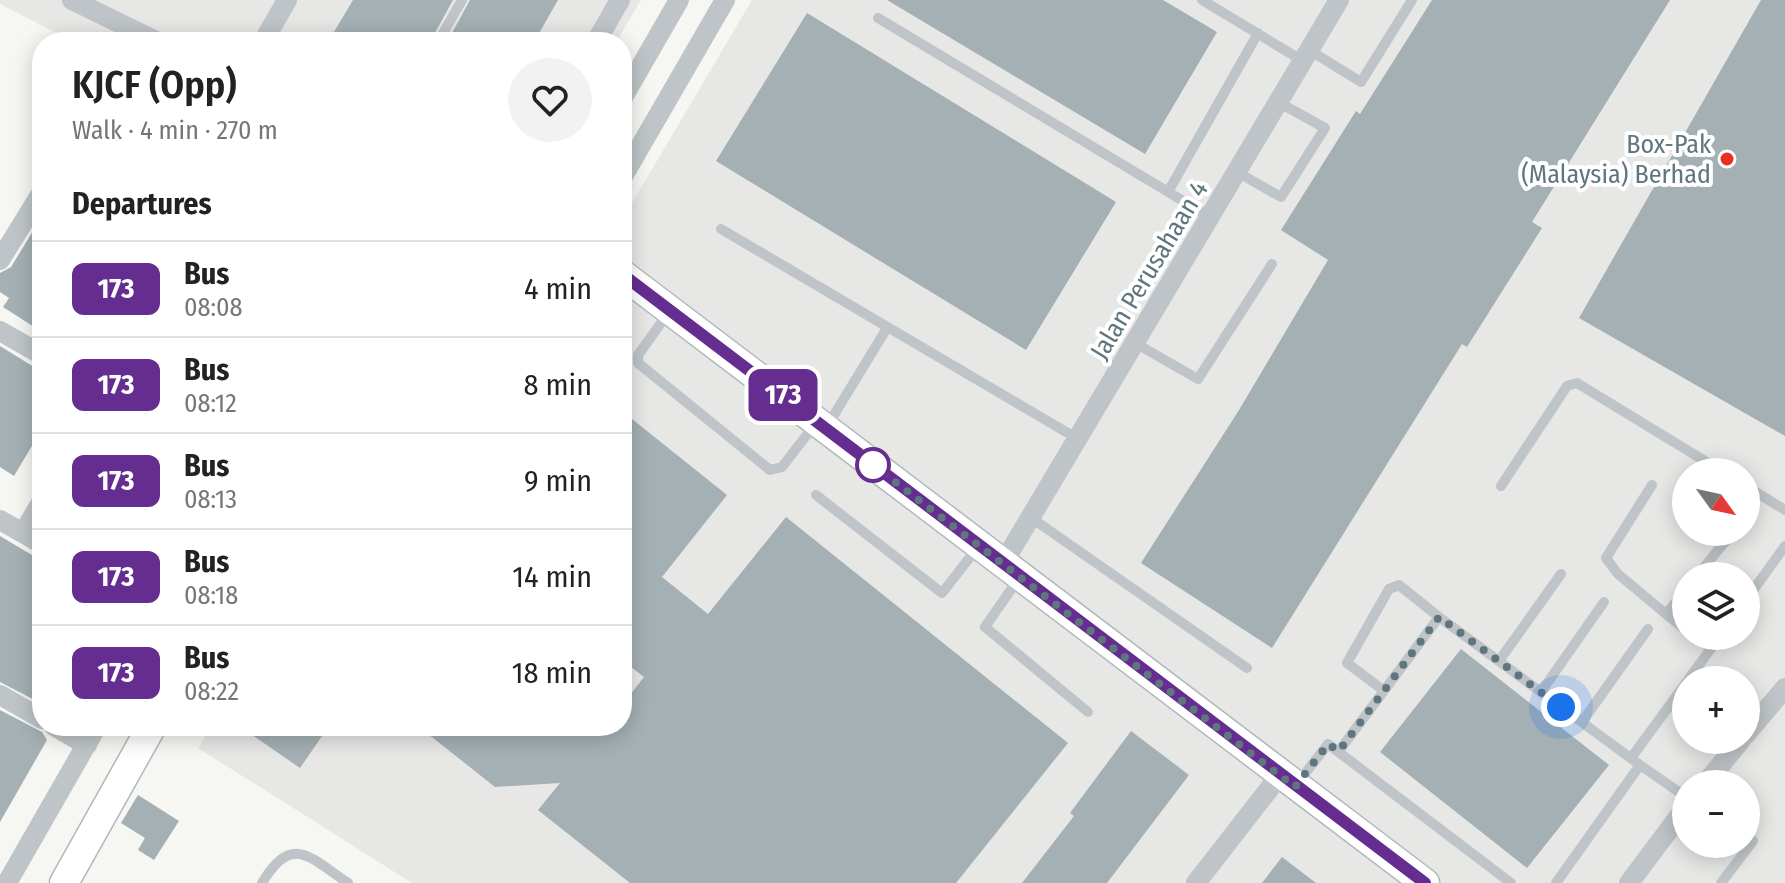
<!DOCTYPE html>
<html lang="en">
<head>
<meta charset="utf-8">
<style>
  :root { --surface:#fff; --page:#f2f2f2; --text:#222; --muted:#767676; --line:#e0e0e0 }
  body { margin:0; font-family:"Fira Sans Condensed",sans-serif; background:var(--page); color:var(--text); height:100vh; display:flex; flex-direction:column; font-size:30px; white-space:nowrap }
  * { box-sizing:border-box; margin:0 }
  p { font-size:26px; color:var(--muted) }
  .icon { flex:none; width:44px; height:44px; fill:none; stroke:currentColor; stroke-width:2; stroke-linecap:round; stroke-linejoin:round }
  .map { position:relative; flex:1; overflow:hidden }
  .panel { position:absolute; left:32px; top:32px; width:600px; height:704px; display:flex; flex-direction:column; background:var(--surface); border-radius:32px; box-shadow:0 4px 20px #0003 }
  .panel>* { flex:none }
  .badge { padding:0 16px; border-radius:12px; font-size:28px; line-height:52px }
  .needle { width:52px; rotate:123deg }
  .tools { position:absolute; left:1672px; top:458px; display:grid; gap:16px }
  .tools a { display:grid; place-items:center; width:88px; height:88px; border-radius:50%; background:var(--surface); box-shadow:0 4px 20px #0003; font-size:40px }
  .you { position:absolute; width:40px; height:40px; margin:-20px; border:6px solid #fff; border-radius:50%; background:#1a73e8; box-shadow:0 0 0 12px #1a73e833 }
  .map>.badge { position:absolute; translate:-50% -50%; box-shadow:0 0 0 4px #fff }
  h2 { padding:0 40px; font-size:30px; line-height:72px }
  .round { display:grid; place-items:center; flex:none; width:84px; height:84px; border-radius:42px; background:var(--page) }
  .overview { display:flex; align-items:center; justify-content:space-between; height:136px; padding:0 40px }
  h1 { font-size:38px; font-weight:600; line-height:60px }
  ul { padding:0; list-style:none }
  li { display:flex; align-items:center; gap:24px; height:96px; padding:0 40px; border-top:2px solid var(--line) }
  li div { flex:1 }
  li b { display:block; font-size:30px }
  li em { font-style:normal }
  li .badge { min-width:88px; font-weight:700; text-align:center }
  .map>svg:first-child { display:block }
  .built { fill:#e7e7e6; fill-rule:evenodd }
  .building { fill:#a4b0b4 }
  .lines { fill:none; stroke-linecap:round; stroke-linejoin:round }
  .secondary-casing { stroke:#b1b8bb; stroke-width:31 }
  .lane { stroke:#bec4c7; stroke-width:10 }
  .street { stroke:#bec4c7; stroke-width:20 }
  .secondary { stroke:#fff; stroke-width:28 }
  .line-casing { stroke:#fff; stroke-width:18 }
  .line { stroke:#662d91; stroke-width:12 }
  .walk { stroke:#60767e; stroke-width:8; stroke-dasharray:0 14.4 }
  .poi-dot { fill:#e73222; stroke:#fff; stroke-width:3 }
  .stop-dot { fill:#fff; stroke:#662d91; stroke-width:4 }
  .labels { text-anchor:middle; stroke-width:8; stroke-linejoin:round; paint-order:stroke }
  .poi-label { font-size:26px; fill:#60767e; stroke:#fff; text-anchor:end }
  .street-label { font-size:26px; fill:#60767e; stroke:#fff }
</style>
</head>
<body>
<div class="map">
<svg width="1785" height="883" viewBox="0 0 1785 883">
  <rect width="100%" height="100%" fill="#f6f6f2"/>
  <!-- built -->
  <path class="built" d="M 0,0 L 641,0 L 616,42 L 74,42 L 0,4 Z
    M 752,0 L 1785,0 L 1785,883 L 412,883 L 198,748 L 212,726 L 622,726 L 622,220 ZM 1686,472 L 1746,472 L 1746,532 L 1686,532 ZM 1686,576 L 1746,576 L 1746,636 L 1686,636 ZM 1686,680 L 1746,680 L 1746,740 L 1686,740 ZM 1686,784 L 1746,784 L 1746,844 L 1686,844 Z"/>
  <!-- building -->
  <path class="building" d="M 353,0 L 453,0 L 430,42 L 328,42 Z
    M 470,0 L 558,0 L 534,42 L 447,42 Z
    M 887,0 L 1163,0 L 1217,32 L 1145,154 Z
    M 1432,0 L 1670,0 L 1532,222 L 1542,228 L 1467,347 L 1462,344 L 1272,648 L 1141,563 L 1239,410 L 1328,260 L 1281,230 L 1356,111 L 1360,114 Z
    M 1761,0 L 1785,0 L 1785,436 L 1579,318 Z
    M 807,13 L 1116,202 L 1026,350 L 716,161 Z
    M 33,231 L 42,236 L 42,332 L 3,307 L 9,298 L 0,292 L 0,273 L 11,267 Z
    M 0,346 L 42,372 L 42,429 L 14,476 L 0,467 Z
    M 622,411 L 727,495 L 662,577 L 708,614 L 786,517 L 1068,743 L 956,883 L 630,883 L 538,810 L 560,783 L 495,787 L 418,726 L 622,726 L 622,705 L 644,677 L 622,660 Z
    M 0,536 L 42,561 L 42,704 L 0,682 Z
    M 1461,649 L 1609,765 L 1527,868 L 1380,752 Z
    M 0,710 L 42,732 L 47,740 L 0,822 Z
    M 239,726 L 329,726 L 300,768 Z
    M 1131,731 L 1189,775 L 1107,883 L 1022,883 L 1074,816 L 1070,813 Z
    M 138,795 L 179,821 L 154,860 L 138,850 L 145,838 L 121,823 Z
    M 1282,857 L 1316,883 L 1262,883 Z"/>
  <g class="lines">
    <!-- secondary casing -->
    <g class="secondary-casing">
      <path id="secondary" d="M 622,274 L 1425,883
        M 64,883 L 152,726"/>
    </g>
    <!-- lane -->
    <path class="lane" d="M 1202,0 L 1303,61
      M 878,18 L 1210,217
      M 438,42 L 462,0
      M 1309,50 L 1361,82 L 1412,0
      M 1237,172 L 1281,197 L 1325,128 L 1278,102
      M 1168,192 L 1258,33
      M 721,229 L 1078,439
      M 669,312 L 638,355 L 638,363 L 770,470 L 782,467 L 816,423
      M 1135,343 L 1198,379 L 1272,264
      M 826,428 L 887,328
      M 1652,485 L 1606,558 L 1618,574 L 1666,614
      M 1501,486 L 1567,386 L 1577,383 L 1723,472
      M 1746,486 L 1785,510
      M 816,495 L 942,593 L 978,547
      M 1030,517 L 1247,668
      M 1697,576 L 1728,538
      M 1019,578 L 985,627 L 1088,712
      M 1686,590 L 1666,614 L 1686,630
      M 1746,600 L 1785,546
      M 1694,636 L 1711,648
      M 1499,661 L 1561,574
      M 1688,680 L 1720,636
      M 1383,690 L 1347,663 L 1389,589 L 1399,585 L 1439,617
      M 1541,692 L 1604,602
      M 1582,722 L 1648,629
      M 1339,751 L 1439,617 L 1640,765 L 1556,883
      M 1631,758 L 1686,683
      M 1640,765 L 1686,797
      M 1296,785 L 1328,744 L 1511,883
      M 262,883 C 292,833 309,857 348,883
      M 1721,883 L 1753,841"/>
    <!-- street -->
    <path class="street" d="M 72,0 L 158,42
      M 263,42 L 287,0
      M 596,42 L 620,0
      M 622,99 L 679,0
      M 622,178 L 725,0
      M 0,260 L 42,192
      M 0,331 L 42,355
      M 0,520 L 42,544
      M 23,533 L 42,501
      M 1002,565 L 1339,0
      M 0,695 L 42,719
      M 54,726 L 87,745
      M 1746,734 L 1785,688
      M 1705,784 L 1741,740
      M 7,883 L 97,726
      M 1196,883 L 1280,775
      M 1629,883 L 1686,807"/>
    <!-- secondary -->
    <use href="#secondary" class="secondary"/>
  </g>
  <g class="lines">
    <!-- line casing -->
    <g class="line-casing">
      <path id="line" d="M 622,274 L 1425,883"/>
    </g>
    <!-- line -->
    <use href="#line" class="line"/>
    <!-- walk -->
    <path class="walk" d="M 873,465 L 1295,787 L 1328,744 L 1339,751 L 1439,617 L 1561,707"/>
  </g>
  <!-- markers -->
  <circle class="poi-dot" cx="1727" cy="159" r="8"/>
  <circle class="stop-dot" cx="873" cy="465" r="16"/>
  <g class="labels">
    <!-- poi labels -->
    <g class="poi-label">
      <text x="1711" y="153">Box-Pak<tspan x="1711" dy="30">(Malaysia) Berhad</tspan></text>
    </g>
    <!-- street labels -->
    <g class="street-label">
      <text transform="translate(1149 270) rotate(-59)" y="9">Jalan Perusahaan 4</text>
    </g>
  </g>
</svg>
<div class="tools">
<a><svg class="needle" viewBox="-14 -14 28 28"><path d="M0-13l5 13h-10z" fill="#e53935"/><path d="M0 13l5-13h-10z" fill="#767676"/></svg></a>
<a><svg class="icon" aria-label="layers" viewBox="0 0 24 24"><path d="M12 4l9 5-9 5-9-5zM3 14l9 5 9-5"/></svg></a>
<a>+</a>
<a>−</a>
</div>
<div class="you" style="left:1561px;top:707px"></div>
<b class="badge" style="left:783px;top:395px;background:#662d91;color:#fff">173</b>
<section class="panel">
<div class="overview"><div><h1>KJCF (Opp)</h1><p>Walk · 4 min · 270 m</p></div><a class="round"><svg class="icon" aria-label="heart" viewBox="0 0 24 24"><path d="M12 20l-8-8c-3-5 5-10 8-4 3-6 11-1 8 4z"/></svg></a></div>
<h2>Departures</h2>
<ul>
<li><span class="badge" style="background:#662d91;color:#fff">173</span><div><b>Bus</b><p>08:08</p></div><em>4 min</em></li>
<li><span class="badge" style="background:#662d91;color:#fff">173</span><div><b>Bus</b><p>08:12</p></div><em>8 min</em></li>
<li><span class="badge" style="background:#662d91;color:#fff">173</span><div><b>Bus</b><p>08:13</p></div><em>9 min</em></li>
<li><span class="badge" style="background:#662d91;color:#fff">173</span><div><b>Bus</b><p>08:18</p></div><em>14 min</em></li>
<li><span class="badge" style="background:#662d91;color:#fff">173</span><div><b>Bus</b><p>08:22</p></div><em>18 min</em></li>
</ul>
</section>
</div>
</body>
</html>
